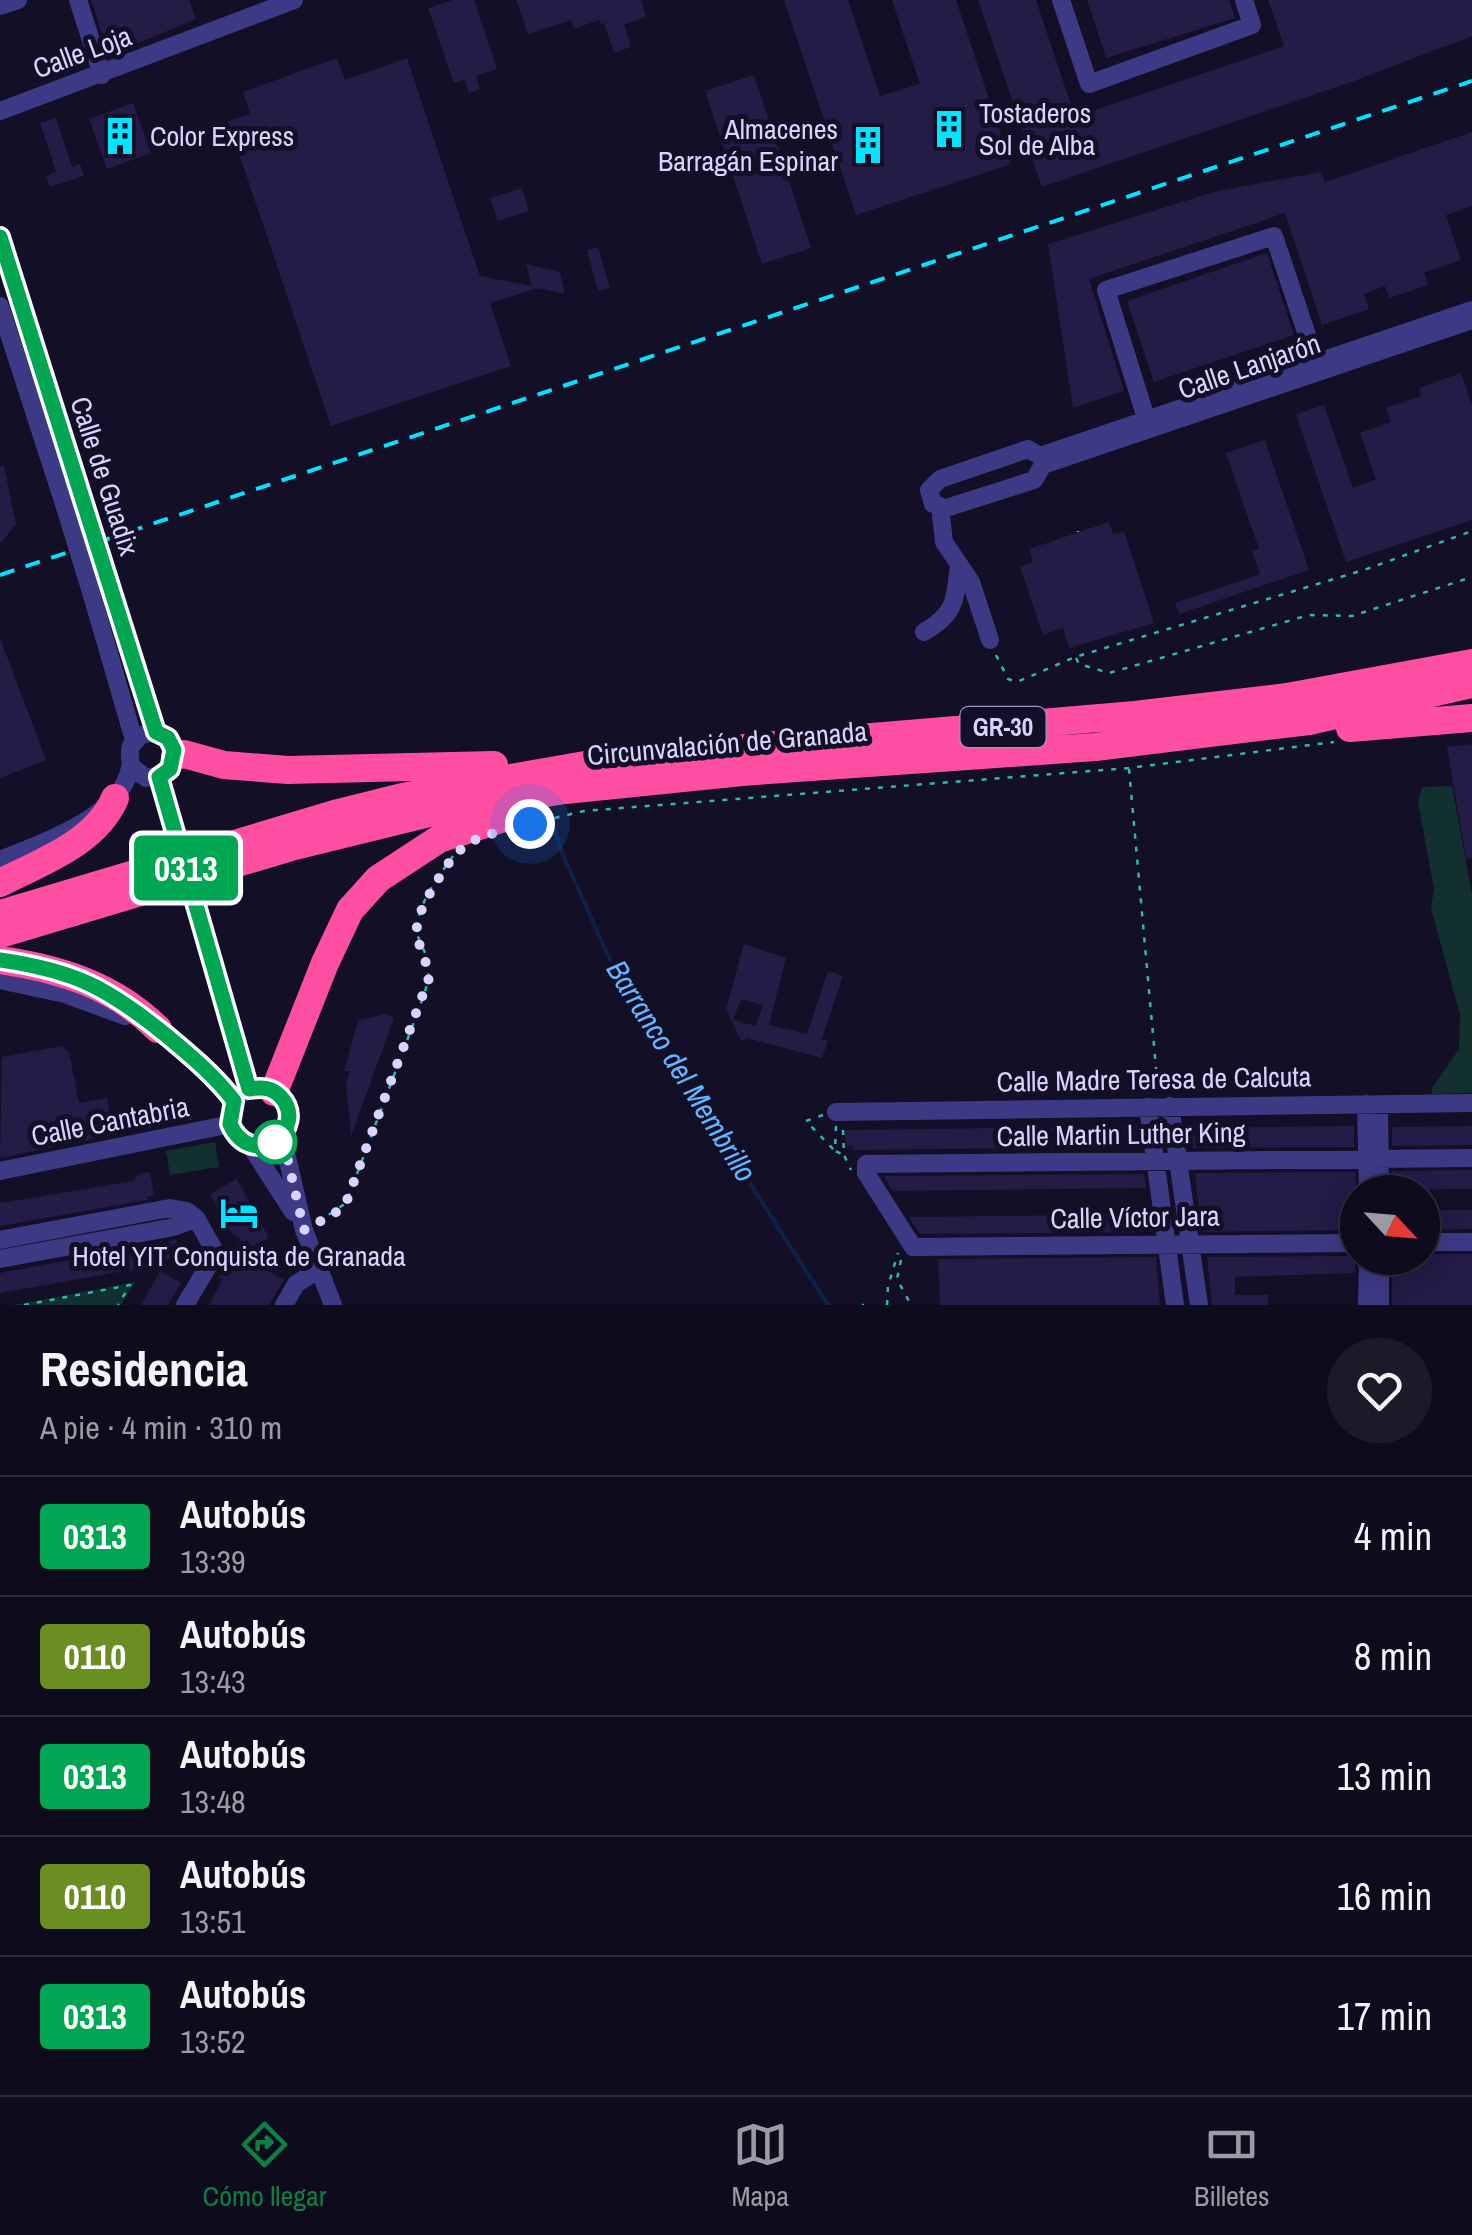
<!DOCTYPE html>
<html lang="es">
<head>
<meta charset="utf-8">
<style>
  :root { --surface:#0e0b1c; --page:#1c1929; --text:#f1f3f6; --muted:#9b9ba3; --line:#2e2b3b; --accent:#0b8043 }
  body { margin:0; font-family:"Archivo Narrow",sans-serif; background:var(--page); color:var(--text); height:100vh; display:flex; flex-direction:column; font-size:38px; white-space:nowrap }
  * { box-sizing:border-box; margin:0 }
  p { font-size:32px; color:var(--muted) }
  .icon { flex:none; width:55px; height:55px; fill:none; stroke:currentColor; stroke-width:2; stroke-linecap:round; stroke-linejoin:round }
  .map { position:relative; height:1305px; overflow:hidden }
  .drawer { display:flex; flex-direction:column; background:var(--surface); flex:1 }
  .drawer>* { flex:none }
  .badge { padding:0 20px; border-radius:8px; font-size:35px; line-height:65px }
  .needle { width:65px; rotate:116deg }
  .buttons { position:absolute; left:1340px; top:1175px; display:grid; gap:20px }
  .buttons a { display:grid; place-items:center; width:100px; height:100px; border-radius:50%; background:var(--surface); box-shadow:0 5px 25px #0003,0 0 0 2px var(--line); font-size:50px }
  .you { position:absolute; width:50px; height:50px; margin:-25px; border:8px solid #fff; border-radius:50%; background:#1a73e8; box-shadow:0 0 0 15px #1a73e833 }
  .map>.badge { position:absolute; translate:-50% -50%; box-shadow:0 0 0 5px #fff }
  .round { display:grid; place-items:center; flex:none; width:105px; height:105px; border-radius:52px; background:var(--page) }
  .overview { display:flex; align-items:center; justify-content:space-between; height:170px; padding:0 40px }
  h1 { font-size:48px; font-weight:700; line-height:75px }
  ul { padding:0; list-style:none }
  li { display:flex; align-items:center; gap:30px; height:120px; padding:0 40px; border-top:2px solid var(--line) }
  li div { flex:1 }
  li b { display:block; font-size:38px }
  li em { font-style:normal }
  li .badge { min-width:110px; font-weight:700; text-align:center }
  .tab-bar { display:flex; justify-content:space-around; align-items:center; height:140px; border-top:2px solid var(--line); background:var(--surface); font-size:28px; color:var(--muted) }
  .tab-bar a { display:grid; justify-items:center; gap:5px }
  .tab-bar .current { color:var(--accent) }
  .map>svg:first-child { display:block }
  .green { fill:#12302f }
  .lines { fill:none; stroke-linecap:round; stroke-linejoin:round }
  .stream { stroke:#0c2248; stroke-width:4 }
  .building { fill:#241b47; fill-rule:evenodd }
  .path { stroke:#2fb8b0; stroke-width:2.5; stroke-dasharray:5 8; stroke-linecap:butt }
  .minor { stroke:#3d3a85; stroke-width:18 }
  .highway { stroke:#ff4fa3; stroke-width:28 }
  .rail { stroke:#00e5ff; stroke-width:4; stroke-dasharray:15 12; stroke-linecap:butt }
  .minor-bridge { stroke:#3d3a85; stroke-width:18 }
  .line-casing { stroke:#fff; stroke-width:22 }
  .line { stroke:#00a651; stroke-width:15 }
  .walk { stroke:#d9d4ff; stroke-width:10; stroke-dasharray:0 18 }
  .stop-dot { fill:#fff; stroke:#00a651; stroke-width:5 }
  .labels { text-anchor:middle; stroke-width:10; stroke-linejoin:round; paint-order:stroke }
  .shield { fill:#130f26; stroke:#9e99be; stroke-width:2.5 }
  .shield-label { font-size:25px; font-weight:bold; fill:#d9d4ff }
  .street-label { font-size:28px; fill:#d9d4ff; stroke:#130f26 }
  .poi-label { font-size:28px; fill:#d9d4ff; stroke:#130f26; text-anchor:start }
  .water-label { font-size:30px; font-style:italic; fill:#62b6ff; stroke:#130f26 }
</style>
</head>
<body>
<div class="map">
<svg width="1472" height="1305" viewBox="0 0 1472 1305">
  <rect width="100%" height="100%" fill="#130f26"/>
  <!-- green -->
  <path class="green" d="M 1452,786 L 1472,894 L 1472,1093 L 1432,1094 L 1432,1088 L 1459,1049 L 1460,1015 L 1431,908 L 1434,889 L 1418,802 L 1422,787 Z
    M 215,1142 L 219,1167 L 170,1175 L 166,1151 Z
    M 135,1282 L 121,1305 L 14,1305 Z"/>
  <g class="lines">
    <!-- stream -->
    <path class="stream" d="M 554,826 L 560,848 L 618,978 L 828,1305"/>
  </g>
  <!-- building -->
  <path class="building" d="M 91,0 L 189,0 L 196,19 L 109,55 Z
    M 453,0 L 474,0 L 497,69 L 476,76 L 480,89 L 469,93 L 464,80 L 454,83 L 428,8 Z
    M 516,0 L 641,0 L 646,17 L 624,25 L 631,47 L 614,53 L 604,23 L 601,24 L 599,20 L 574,29 L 571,20 L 528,34 Z
    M 784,0 L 848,0 L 880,96 L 920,84 L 892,0 L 956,0 L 1011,164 L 856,215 Z
    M 978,0 L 1036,0 L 1075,117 L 1284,46 L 1268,0 L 1472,0 L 1472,36 L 1354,81 L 1042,187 Z
    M 1087,0 L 1229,0 L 1235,18 L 1106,58 Z
    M 337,58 L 345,80 L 407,58 L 480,276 L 532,286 L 526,264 L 560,272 L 565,294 L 538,288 L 490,303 L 511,366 L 331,426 L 228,121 L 250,114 L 243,92 Z
    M 754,75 L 811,248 L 762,264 L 705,91 Z
    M 133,103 L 151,153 L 107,169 L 89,119 Z
    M 56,118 L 72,167 L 80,164 L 84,176 L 50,187 L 46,176 L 56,172 L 40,123 Z
    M 1472,132 L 1472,206 L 1446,215 L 1461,260 L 1424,273 L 1428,285 L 1389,298 L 1385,286 L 1364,294 L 1369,309 L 1322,325 L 1285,213 L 1089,279 L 1124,391 L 1073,408 L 1048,244 L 1217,191 L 1321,172 L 1325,182 Z
    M 522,188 L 529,211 L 498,221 L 490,198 Z
    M 598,247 L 610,288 L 598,291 L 587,250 Z
    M 1267,253 L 1294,335 L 1154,382 L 1127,301 Z
    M 1461,373 L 1472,405 L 1472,520 L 1346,562 L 1296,414 L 1324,405 L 1353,488 L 1376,479 L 1360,433 L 1391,422 L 1386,408 L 1421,396 L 1419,388 Z
    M 1265,440 L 1309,570 L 1179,614 L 1175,603 L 1260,574 L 1252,551 L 1259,549 L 1226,453 Z
    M 4,466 L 16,524 L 0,544 L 0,467 Z
    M 1109,522 L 1113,534 L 1124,531 L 1154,623 L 1069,648 L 1063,628 L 1043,635 L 1020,566 L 1033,562 L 1029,549 Z
    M 0,638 L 46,760 L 0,778 Z
    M 1472,744 L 1472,858 L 1466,859 L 1447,747 Z
    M 744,944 L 786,958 L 769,1025 L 807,1034 L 828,971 L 843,976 L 822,1039 L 828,1041 L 822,1058 L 747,1038 L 741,1041 L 726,1009 ZM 741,999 L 763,1005 L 756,1026 L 733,1020 Z
    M 386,1014 L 394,1018 L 351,1136 L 346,1085 L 350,1071 L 344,1071 L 358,1020 Z
    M 62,1046 L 69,1052 L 79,1103 L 107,1098 L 113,1135 L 0,1158 L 2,1057 Z
    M 1138,1126 L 1140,1143 L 1129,1147 L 853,1150 L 852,1145 L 846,1146 L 845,1130 Z
    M 1345,1126 L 1354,1126 L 1354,1147 L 1193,1148 L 1193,1145 L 1188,1145 L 1186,1128 Z
    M 1472,1126 L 1472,1145 L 1392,1146 L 1392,1127 Z
    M 1472,1170 L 1472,1189 L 1392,1190 L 1392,1171 Z
    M 150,1172 L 154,1195 L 147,1197 L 147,1200 L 0,1226 L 0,1203 L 133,1181 L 139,1174 Z
    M 1355,1172 L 1358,1230 L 1201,1232 L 1195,1173 Z
    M 1144,1174 L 1146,1188 L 892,1191 L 884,1176 Z
    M 237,1179 L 269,1238 L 239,1254 L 284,1280 L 269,1305 L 209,1305 L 223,1279 L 219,1277 L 241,1239 L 231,1233 L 210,1194 Z
    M 1422,1210 L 1472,1210 L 1472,1229 L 1422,1230 Z
    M 1080,1215 L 1150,1215 L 1152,1232 L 920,1234 L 909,1217 Z
    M 177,1240 L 177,1253 L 167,1260 L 148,1263 L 152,1266 L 0,1293 L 0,1273 Z
    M 1422,1254 L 1472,1254 L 1472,1305 L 1392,1305 L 1392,1258 L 1422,1258 Z
    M 1356,1256 L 1355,1273 L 1235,1277 L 1235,1295 L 1268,1295 L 1268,1305 L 1212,1305 L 1207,1257 Z
    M 1156,1257 L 1160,1305 L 940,1305 L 938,1259 Z
    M 160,1271 L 181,1283 L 168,1305 L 141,1305 Z"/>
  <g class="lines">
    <!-- path -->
    <path class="path" d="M 1078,531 L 1078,532
      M 996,655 L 1008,679 L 1017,682 L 1075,657 L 1364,570 L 1472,531
      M 1076,658 L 1079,664 L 1109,673 L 1309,615 L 1352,616 L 1472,577
      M 1129,769 L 1158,1090
      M 542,821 L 584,811 L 1129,768 L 1334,742
      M 823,1115 L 806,1121 L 835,1151
      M 836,1126 L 835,1151 L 842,1154
      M 843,1130 L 844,1155 L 851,1170
      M 318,1222 L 346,1203 L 420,1006 C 425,991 432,975 427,959 C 424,947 417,941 417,928 C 418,903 439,876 453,856
      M 901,1260 L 897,1279 L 911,1305
      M 24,1305 L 130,1285 L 118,1305
      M 862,1305 L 864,1305
      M 887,1305 L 888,1286 L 898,1253"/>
    <!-- minor -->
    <path class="minor" d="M 78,0 L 102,75
      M 1061,0 L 1089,84 L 1252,25 L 1244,0
      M 0,6 L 18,0
      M 0,111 L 294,0
      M 0,236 L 83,501
      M 0,306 L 64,504
      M 1472,310 L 1040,456 L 1028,449 L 940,479 L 929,490 L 933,504 L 946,508 L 1034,480 L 1043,465 L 1472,320
      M 1146,418 L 1106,290 L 1274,236 L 1319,371
      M 940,506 L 944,542 L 971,582 L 990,640
      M 111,588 L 156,732
      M 91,592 L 134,740
      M 924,632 C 957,613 955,599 959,564
      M 159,777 L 171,818
      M 0,860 C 40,844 121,817 130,768 C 132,761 128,754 131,746 L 141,735 L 156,732 L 172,743 L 173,763 L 165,774 L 146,778 L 131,766
      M 200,916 L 249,1089
      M 0,980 L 65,994 L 125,1016
      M 149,1026 C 178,1037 215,1077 234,1101
      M230 1117a29 29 0 1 1 58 0a29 29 0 1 1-58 0Z
      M 1366,1104 L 1368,1192
      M 1379,1104 L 1380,1192
      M 1170,1106 L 1199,1305
      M 1148,1107 L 1175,1305
      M 836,1112 L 1472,1103
      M 282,1135 L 304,1230 L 333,1305
      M 250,1145 L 293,1212
      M 0,1171 L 231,1124
      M 0,1240 L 170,1208 L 187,1211 L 196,1218 L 213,1248 L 213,1258 L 185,1305
      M 1422,1242 L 1472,1242
      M 1358,1243 L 913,1247 L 866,1173 L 866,1164 L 1472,1158
      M 1380,1258 L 1380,1305
      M 0,1259 L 174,1227 L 196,1218
      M 284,1305 L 296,1284 L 319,1269
      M 1367,1305 L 1368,1258"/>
    <!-- highway -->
    <path class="highway" d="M 1350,728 L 1472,718
      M 175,756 L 184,754 L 224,765 L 288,770 L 494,765
      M 0,883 C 41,862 96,843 115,798
      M 0,914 L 338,813 L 402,797 L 585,765 L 764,746 L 1135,715 L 1287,697 L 1472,663
      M 0,934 L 291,847 L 446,809 L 565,790 L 742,772 L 1095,747 L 1309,721 L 1472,684
      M 0,960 C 59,968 115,986 158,1029
      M 274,1092 L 325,963 L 350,910 L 378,879 L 439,839 L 522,812"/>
    <!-- rail -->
    <path class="rail" d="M 0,575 L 1472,81"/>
    <!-- minor-bridge -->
    <path class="minor-bridge" d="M 83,501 L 111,588
      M 64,504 L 91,592
      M 171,818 L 200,916"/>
  </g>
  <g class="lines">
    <!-- line casing -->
    <g class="line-casing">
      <path id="line" d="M 0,237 L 156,732 L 168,738 L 174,750 L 170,769 L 159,777 L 249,1089 C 261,1087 271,1087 280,1096 C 311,1128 252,1173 230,1124 L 234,1101 C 215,1076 191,1056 167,1036 C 108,988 76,971 0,960"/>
    </g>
    <!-- line -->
    <use href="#line" class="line"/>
    <!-- walk -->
    <path class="walk" d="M 275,1142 L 282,1135 L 304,1230 L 334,1214 L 346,1203 L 429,978 C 428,960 415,943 417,926 C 419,911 429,895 436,883 C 464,834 478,838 530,824"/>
  </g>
  <!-- icons -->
  <defs>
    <g id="building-bare" transform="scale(3)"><path d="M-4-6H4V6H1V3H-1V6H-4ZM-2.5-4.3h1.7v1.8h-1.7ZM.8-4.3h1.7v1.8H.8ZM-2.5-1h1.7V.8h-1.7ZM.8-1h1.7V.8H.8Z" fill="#00e5ff" stroke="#130f26" stroke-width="2.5" paint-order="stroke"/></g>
    <g id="hotel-bare" transform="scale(3)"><path d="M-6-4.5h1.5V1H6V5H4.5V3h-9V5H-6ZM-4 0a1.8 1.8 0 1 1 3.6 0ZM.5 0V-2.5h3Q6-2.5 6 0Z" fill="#00e5ff" stroke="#130f26" stroke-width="2.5" paint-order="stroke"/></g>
  </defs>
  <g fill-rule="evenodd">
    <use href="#building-bare" x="949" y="129"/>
    <use href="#building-bare" x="120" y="136"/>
    <use href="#building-bare" x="868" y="145"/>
    <use href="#hotel-bare" x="239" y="1213"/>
  </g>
  <!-- markers -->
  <circle class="stop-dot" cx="275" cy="1142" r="20"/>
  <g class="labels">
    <!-- shield labels -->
    <rect class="shield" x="960.5" y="707" width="85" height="40" rx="8"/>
    <g class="shield-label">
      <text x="1003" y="736">GR-30</text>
    </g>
    <!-- street labels -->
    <g class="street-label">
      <text transform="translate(82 52) rotate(-20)" y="10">Calle Loja</text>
      <text transform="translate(1249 366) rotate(-19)" y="10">Calle Lanjarón</text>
      <text transform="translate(105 476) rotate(72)" y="10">Calle de Guadix</text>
      <text transform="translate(727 743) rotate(-5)" y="10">Circunvalación de Granada</text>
      <text transform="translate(1154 1079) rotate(-1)" y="10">Calle Madre Teresa de Calcuta</text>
      <text transform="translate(110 1121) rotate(-11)" y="10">Calle Cantabria</text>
      <text transform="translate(1121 1134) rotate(-1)" y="10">Calle Martin Luther King</text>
      <text transform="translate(1135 1217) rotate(-1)" y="10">Calle Víctor Jara</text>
    </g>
    <!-- poi labels -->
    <g class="poi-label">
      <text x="979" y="123">Tostaderos<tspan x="979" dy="32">Sol de Alba</tspan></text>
      <text x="838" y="139" text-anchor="end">Almacenes<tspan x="838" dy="32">Barragán Espinar</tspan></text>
      <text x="150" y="146">Color Express</text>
      <text x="239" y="1266" text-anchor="middle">Hotel YIT Conquista de Granada</text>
    </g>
    <!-- water labels -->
    <g class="water-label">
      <text transform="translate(681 1071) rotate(58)" y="10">Barranco del Membrillo</text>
    </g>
  </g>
</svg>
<div class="buttons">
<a><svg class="needle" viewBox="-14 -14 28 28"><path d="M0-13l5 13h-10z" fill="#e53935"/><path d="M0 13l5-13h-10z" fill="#9b9ba3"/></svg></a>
</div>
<div class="you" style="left:530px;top:824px"></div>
<b class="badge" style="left:186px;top:868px;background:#00a651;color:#fff">0313</b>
</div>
<section class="drawer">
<div class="overview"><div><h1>Residencia</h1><p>A pie · 4 min · 310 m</p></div><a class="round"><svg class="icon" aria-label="heart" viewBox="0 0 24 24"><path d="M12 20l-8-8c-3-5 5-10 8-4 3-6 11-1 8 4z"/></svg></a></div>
<ul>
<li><span class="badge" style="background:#00a651;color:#fff">0313</span><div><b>Autobús</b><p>13:39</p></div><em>4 min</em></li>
<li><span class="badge" style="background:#6b8e23;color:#fff">0110</span><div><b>Autobús</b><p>13:43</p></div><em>8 min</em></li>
<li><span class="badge" style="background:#00a651;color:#fff">0313</span><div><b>Autobús</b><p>13:48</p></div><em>13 min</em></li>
<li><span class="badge" style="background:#6b8e23;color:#fff">0110</span><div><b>Autobús</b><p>13:51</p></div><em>16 min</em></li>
<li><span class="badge" style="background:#00a651;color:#fff">0313</span><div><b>Autobús</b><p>13:52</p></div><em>17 min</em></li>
</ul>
</section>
<nav class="tab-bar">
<a class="current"><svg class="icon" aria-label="directions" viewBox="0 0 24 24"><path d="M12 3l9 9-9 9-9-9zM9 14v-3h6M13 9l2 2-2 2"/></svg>Cómo llegar</a>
<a><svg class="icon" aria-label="map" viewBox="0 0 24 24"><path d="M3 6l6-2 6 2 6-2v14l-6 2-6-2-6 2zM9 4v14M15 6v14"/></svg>Mapa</a>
<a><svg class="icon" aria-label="tickets" viewBox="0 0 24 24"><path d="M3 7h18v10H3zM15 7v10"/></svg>Billetes</a>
</nav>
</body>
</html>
